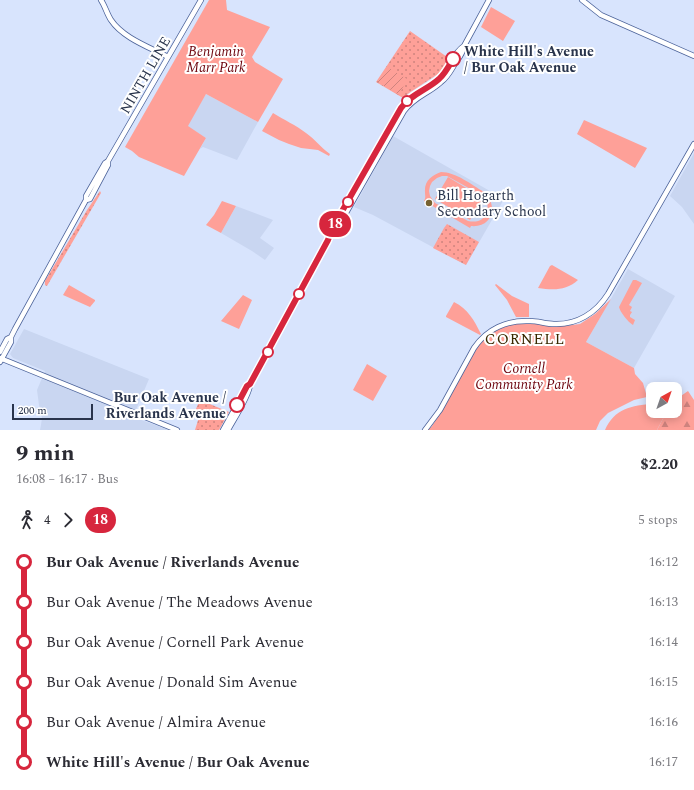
<!DOCTYPE html>
<html lang="en">
<head>
<meta charset="utf-8">
<style>
  :root { --surface:#fff; --page:#f2f2f3; --text:#2b2b33; --muted:#7c7c81 }
  body { margin:0; font-family:Spectral,serif; background:var(--page); color:var(--text); height:100vh; display:flex; flex-direction:column; font-size:15px; white-space:nowrap }
  * { box-sizing:border-box; margin:0 }
  p { font-size:13px; color:var(--muted) }
  .icon { flex:none; width:22px; height:22px; fill:none; stroke:currentColor; stroke-width:2; stroke-linecap:round; stroke-linejoin:round }
  .map { position:relative; height:430px; overflow:hidden }
  .details { display:flex; flex-direction:column; background:var(--surface); flex:1 }
  .details>* { flex:none }
  .badge { padding:0 8px; border-radius:13px; font-size:14px; line-height:26px }
  .needle { width:26px; rotate:40deg }
  .buttons { position:absolute; left:646px; top:382px; display:grid; gap:8px }
  .buttons a { display:grid; place-items:center; width:36px; height:36px; border-radius:8px; background:var(--surface); box-shadow:0 2px 10px #0003; font-size:20px }
  .scale { position:absolute; left:12px; bottom:10px; width:81px; box-sizing:border-box; padding-left:4px; border:2px solid #29344c; border-top:0; font-size:11px; line-height:14px; white-space:nowrap; color:#29344c; -webkit-text-stroke:3px #fff; paint-order:stroke }
  .map>.badge { position:absolute; translate:-50% -50%; box-shadow:0 0 0 2px #fff }
  .legs { display:flex; align-items:center; gap:6px; height:44px; padding:0 16px; font-size:13px }
  .legs p { margin-inline-start:auto }
  .head { display:flex; align-items:center; justify-content:space-between; height:68px; padding:0 16px }
  h1 { font-size:22px; font-weight:700; line-height:30px }
  ul { padding:0 16px; list-style:none }
  li { display:flex; align-items:center; gap:14px; height:40px; font-size:15px }
  li i { display:grid; place-items:center; width:6px; height:100%; margin:0 5px; background:currentColor }
  li i::after { content:''; width:10px; height:10px; margin:-5px; border:3px solid; border-radius:50%; background:var(--surface) }
  li p { margin-inline-start:auto }
  li:first-child i { background:linear-gradient(#0000 50%,currentColor 0) }
  li:last-child i { background:linear-gradient(currentColor 50%,#0000 0) }
  .map>svg:first-child { display:block }
  .built { fill:#c9d6f1 }
  .grass { fill:url(#grass-dots) }
  .forest { fill:url(#forest-firs) }
  .park { fill:#fea098; fill-rule:evenodd }
  .garden { fill:url(#garden-furrows) }
  .lines { fill:none; stroke-linecap:round; stroke-linejoin:round }
  .secondary-casing { stroke:#4c639a; stroke-width:6 }
  .secondary { stroke:#fff; stroke-width:4.5 }
  .line-1-casing { stroke:#fff; stroke-width:9 }
  .line-1 { stroke:#d7263d; stroke-width:6 }
  .stop-1-dot { fill:#fff; stroke:#d7263d; stroke-width:2 }
  .poi-dot { fill:#776131; stroke:#fff; stroke-width:1.5 }
  .labels { text-anchor:middle; stroke-width:4; stroke-linejoin:round; paint-order:stroke }
  .park-label { font-size:14px; font-style:italic; fill:#6d040d; stroke:#fff }
  .stop-label { font-size:14px; font-weight:bold; fill:#29344c; stroke:#fff; text-anchor:start }
  .street-label { font-size:14px; fill:#29344c; stroke:#fff }
  .poi-label { font-size:14px; fill:#29344c; stroke:#fff; text-anchor:start }
  .neighbourhood-label { font-size:15px; letter-spacing:1px; fill:#392900; stroke:#fff }
</style>
</head>
<body>
<div class="map">
<svg width="694" height="430" viewBox="0 0 694 430">
  <defs>
    <pattern id="grass-dots" width="8" height="8" patternUnits="userSpaceOnUse"><rect width="8" height="8" fill="#fea098"/><path d="M2 2h.1M6 6h.1" fill="none" stroke="#ce837e" stroke-width="1.8" stroke-linecap="round"/></pattern>
    <pattern id="forest-firs" width="22" height="20" patternUnits="userSpaceOnUse"><rect width="22" height="20" fill="#fea098"/><path d="M5 1l3.5 6h-7zM16 11l3.5 6h-7z" fill="#ce837e"/></pattern>
    <pattern id="garden-furrows" width="10" height="10" patternUnits="userSpaceOnUse"><rect width="10" height="10" fill="#fea098"/><path d="M-1 1l2-2M0 10L10 0M9 11l2-2" fill="none" stroke="#ce837e"/></pattern>
  </defs>
  <rect width="100%" height="100%" fill="#d8e4fd"/>
  <!-- built -->
  <path class="built" d="M 206,94 L 258,122 L 237,160 L 203,147 L 200,149 L 206,138 L 187,126 Z
    M 393,136 L 504,199 L 466,265 L 373,215 L 354,207 Z
    M 694,153 L 694,224 L 682,207 L 670,196 Z
    M 236,206 L 273,220 L 260,238 L 274,248 L 265,260 L 252,251 L 221,233 Z
    M 628,269 L 675,296 L 634,368 L 586,342 Z
    M 24,329 L 149,379 L 133,417 L 169,430 L 40,430 L 41,425 L 42,418 L 39,405 L 37,390 L 45,371 L 13,358 L 10,354 Z"/>
  <!-- grass -->
  <path class="grass" d="M 410,31 L 450,59 L 438,74 L 409,93 L 403,98 L 376,82 Z
    M 100,191 L 101,193 L 47,286 L 45,285 L 45,281 L 87,210 Z
    M 447,224 L 479,242 L 466,265 L 433,248 L 444,228 Z
    M 200,400 L 229,412 L 219,430 L 195,430 L 199,417 L 204,419 L 205,416 L 195,411 Z"/>
  <!-- forest -->
  <path class="forest" d="M 688,391 L 694,400 L 694,430 L 657,430 L 667,411 L 675,411 L 675,400 Z"/>
  <!-- park -->
  <path class="park" d="M 209,0 L 226,0 L 227,10 L 270,27 L 252,57 L 255,62 L 283,79 L 258,122 L 206,94 L 188,126 L 206,138 L 184,176 L 139,157 L 132,151 L 125,147 Z
    M 491,7 L 515,21 L 503,41 L 481,27 Z
    M 273,113 C 284,120 296,125 306,133 C 315,139 321,148 330,154 L 329,156 L 318,150 L 301,148 L 289,144 L 279,140 L 262,131 Z
    M 584,120 L 647,148 L 635,168 L 577,134 Z
    M 441,172 C 456,172 472,185 484,192 C 499,206 492,228 471,226 L 470,228 L 424,201 C 426,197 425,196 425,192 C 424,181 432,175 441,172 ZM 442,176 L 447,176 L 483,196 L 487,201 L 488,211 C 484,220 478,223 468,221 L 435,203 L 430,196 L 429,191 L 430,186 L 432,182 L 437,178 Z
    M 448,177 L 483,198 L 470,220 L 435,199 Z
    M 222,201 L 236,206 L 221,233 L 206,225 L 214,215 Z
    M 552,265 L 578,280 C 566,291 553,290 538,288 L 550,266 Z
    M 633,280 L 636,280 L 642,283 L 629,305 L 632,307 L 630,311 L 632,312 L 630,315 L 630,317 L 635,320 L 633,325 C 628,322 620,312 619,307 Z
    M 496,284 L 512,296 L 529,304 L 529,317 L 516,317 L 507,300 L 495,285 Z
    M 69,285 L 95,300 L 95,301 L 90,307 L 63,295 Z
    M 243,295 L 252,300 L 239,329 L 221,321 Z
    M 611,299 L 586,342 L 634,368 L 635,374 L 643,383 L 647,397 L 634,400 L 608,413 L 600,421 L 596,430 L 428,430 L 432,426 L 446,404 L 477,346 L 484,339 L 499,328 L 521,322 L 565,326 L 580,324 L 595,314 Z
    M 454,302 C 468,309 474,320 481,334 L 480,335 L 446,317 L 446,316 Z
    M 367,364 L 387,376 L 373,401 L 353,390 Z
    M 653,404 L 653,411 L 667,411 L 657,430 L 605,430 C 614,409 632,405 653,404 Z"/>
  <!-- garden -->
  <path class="garden" d="M 387,67 L 407,79 L 399,95 L 378,82 Z"/>
  <g class="lines">
    <!-- secondary casing -->
    <g class="secondary-casing">
      <path id="secondary" d="M 101,0 C 105,6 107,14 111,20 C 123,38 149,47 168,57
        M 582,0 L 601,15 L 694,56
        M 86,200 L 90,199 L 108,165 L 108,161
        M 330,235 L 343,210 L 403,106 C 413,93 429,89 440,78 C 449,68 453,53 464,46
        M 0,352 L 7,339 L 11,337 L 15,329 L 86,200 L 86,196 L 105,163 L 108,161 L 201,0
        M 0,358 L 177,430
        M 0,362 L 11,342 L 11,337
        M 223,430 L 247,387 L 250,384 L 328,240 L 342,220 L 404,111 C 415,96 428,94 441,82 C 448,77 451,70 456,62 C 460,57 463,53 464,46 L 489,0
        M 228,430 C 234,419 249,396 250,385
        M 425,430 L 440,410 L 474,348 C 487,329 507,320 530,321 C 538,321 546,324 554,324 C 577,325 596,313 608,294 L 694,144"/>
    </g>
    <!-- secondary -->
    <use href="#secondary" class="secondary"/>
  </g>
  <g class="lines">
    <!-- line-1 casing -->
    <g class="line-1-casing">
      <path id="line-1" d="M 237,405 L 247,386 L 250,384 L 328,240 L 331,232 L 337,220 L 401,108 C 411,94 427,90 439,79 C 445,74 449,66 453,59"/>
    </g>
    <!-- line-1 -->
    <use href="#line-1" class="line-1"/>
  </g>
  <!-- markers -->
  <g class="stop-1-dot">
    <circle cx="453" cy="59" r="7"/>
    <circle cx="407" cy="101" r="5"/>
    <circle cx="348" cy="202" r="5"/>
    <circle cx="299" cy="294" r="5"/>
    <circle cx="268" cy="352" r="5"/>
    <circle cx="237" cy="405" r="7"/>
  </g>
  <circle class="poi-dot" cx="429" cy="203" r="4"/>
  <g class="labels">
    <!-- park labels -->
    <g class="park-label">
      <text x="216" y="56">Benjamin<tspan x="216" dy="16">Marr Park</tspan></text>
      <text x="524" y="373">Cornell<tspan x="524" dy="16">Community Park</tspan></text>
    </g>
    <!-- stop labels -->
    <g class="stop-label">
      <text x="464" y="56">White Hill's Avenue<tspan x="464" dy="16">/ Bur Oak Avenue</tspan></text>
      <text x="226" y="402" text-anchor="end">Bur Oak Avenue /<tspan x="226" dy="16">Riverlands Avenue</tspan></text>
    </g>
    <!-- street labels -->
    <g class="street-label">
      <text transform="translate(145 75) rotate(-60)" y="5">NINTH LINE</text>
    </g>
    <!-- poi labels -->
    <g class="poi-label">
      <text x="437" y="200">Bill Hogarth<tspan x="437" dy="16">Secondary School</tspan></text>
    </g>
    <!-- neighbourhood labels -->
    <g class="neighbourhood-label">
      <text x="525" y="344">CORNELL</text>
    </g>
  </g>
</svg>
<div class="buttons">
<a><svg class="needle" viewBox="-14 -14 28 28"><path d="M0-13l5 13h-10z" fill="#e53935"/><path d="M0 13l5-13h-10z" fill="#7c7c81"/></svg></a>
</div>
<div class="scale">200 m</div>
<b class="badge" style="left:335px;top:224px;background:#d7263d;color:#fff">18</b>
</div>
<section class="details">
<div class="head"><div><h1>9 min</h1><p>16:08 – 16:17 · Bus</p></div><b>$2.20</b></div>
<div class="legs"><svg class="icon" aria-label="walk" viewBox="0 0 24 24"><circle cx="13" cy="4" r="2"/><path d="M13 8l-2 6 4 7M11 14l-3 7M7 12l3-4h3l4 4"/></svg>4<svg class="icon" aria-label="forward" viewBox="0 0 24 24"><path d="M9 5l7 7-7 7"/></svg><b class="badge" style="background:#d7263d;color:#fff">18</b><p>5 stops</p></div>
<ul>
<li><i style="color:#d7263d"></i><b>Bur Oak Avenue / Riverlands Avenue</b><p>16:12</p></li>
<li><i style="color:#d7263d"></i><span>Bur Oak Avenue / The Meadows Avenue</span><p>16:13</p></li>
<li><i style="color:#d7263d"></i><span>Bur Oak Avenue / Cornell Park Avenue</span><p>16:14</p></li>
<li><i style="color:#d7263d"></i><span>Bur Oak Avenue / Donald Sim Avenue</span><p>16:15</p></li>
<li><i style="color:#d7263d"></i><span>Bur Oak Avenue / Almira Avenue</span><p>16:16</p></li>
<li><i style="color:#d7263d"></i><b>White Hill's Avenue / Bur Oak Avenue</b><p>16:17</p></li>
</ul>
</section>
</body>
</html>
